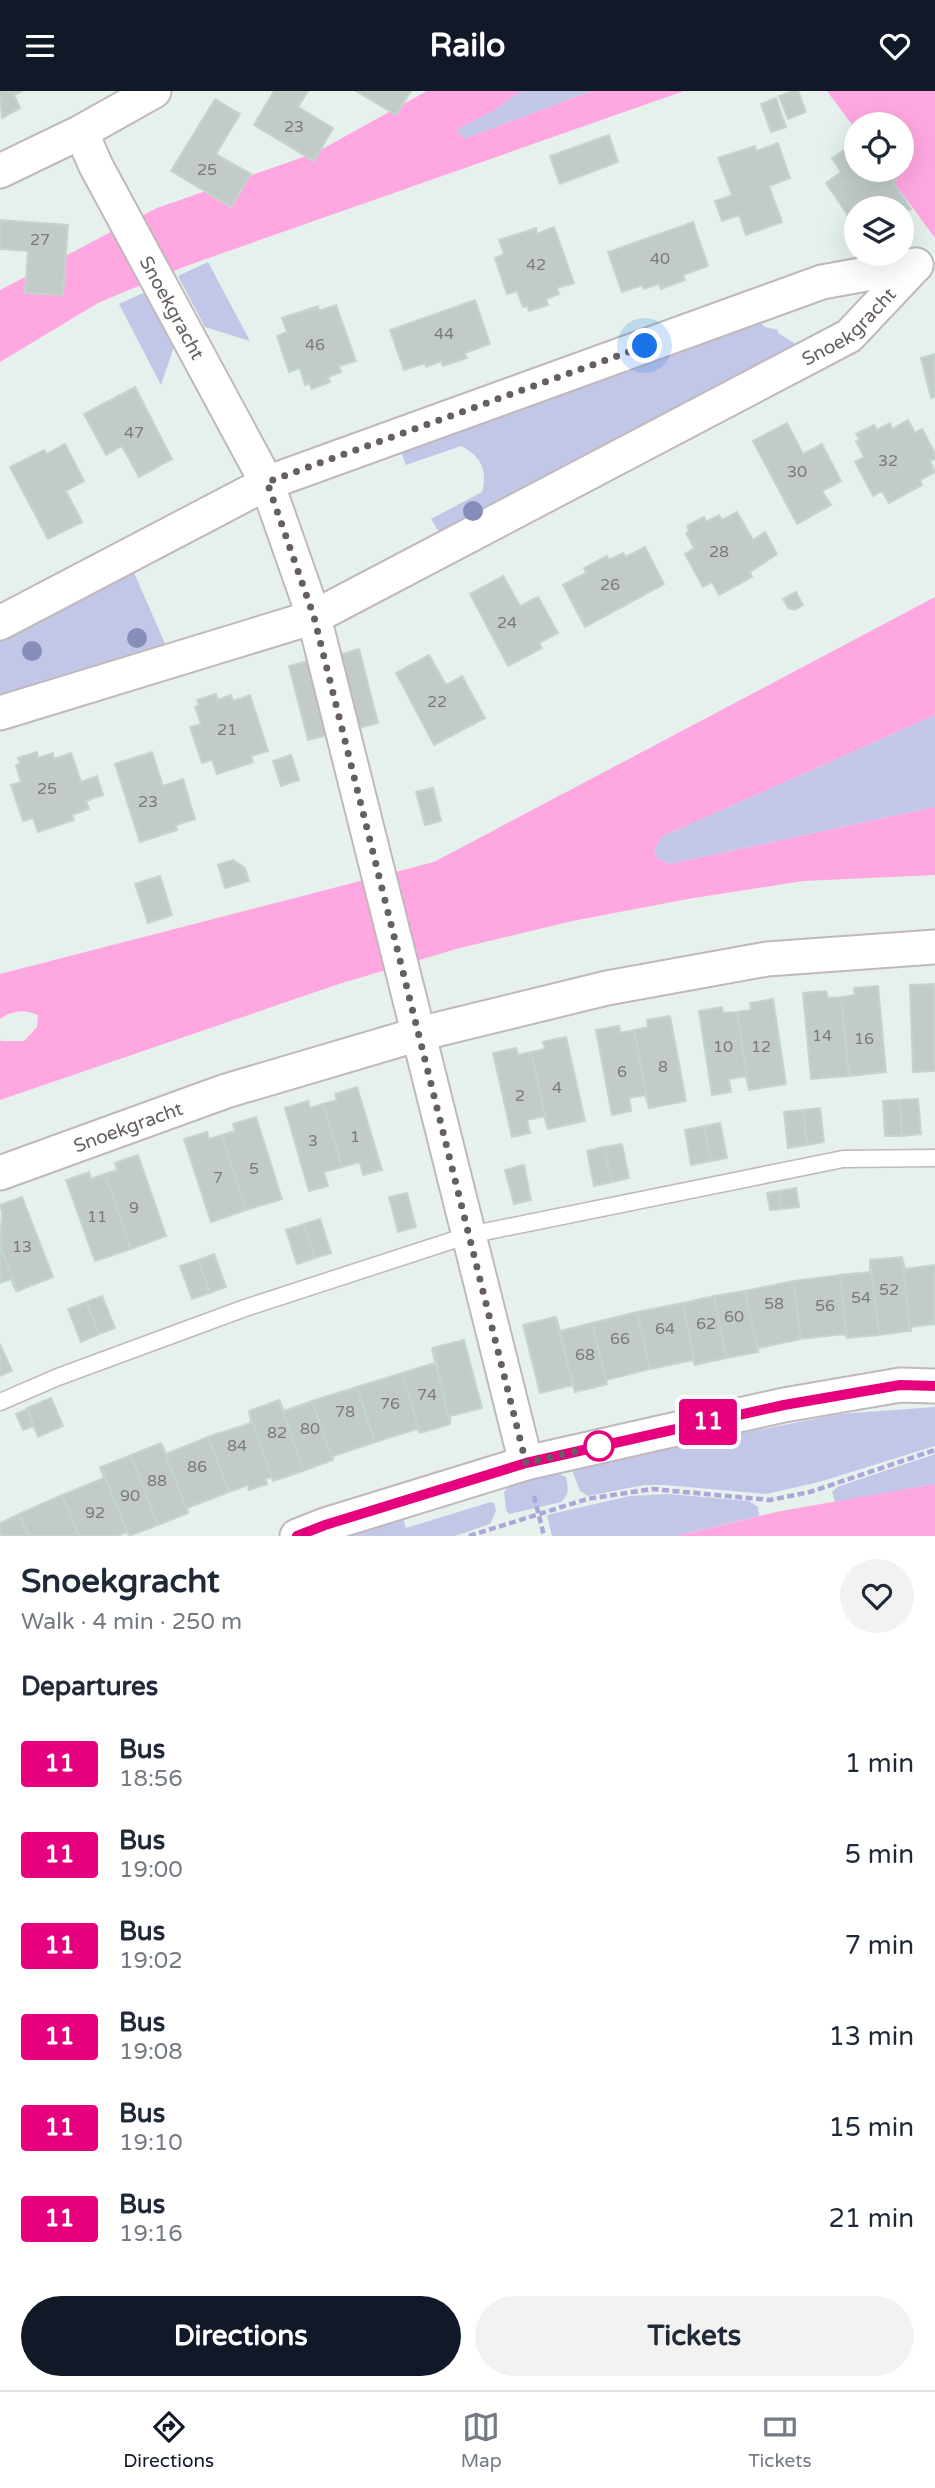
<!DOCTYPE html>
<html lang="en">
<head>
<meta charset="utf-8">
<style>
  :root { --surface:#fff; --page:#f2f2f3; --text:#1f2937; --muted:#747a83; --line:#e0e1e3; --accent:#111827 }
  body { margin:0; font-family:"Varela Round",sans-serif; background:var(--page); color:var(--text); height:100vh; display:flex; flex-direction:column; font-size:26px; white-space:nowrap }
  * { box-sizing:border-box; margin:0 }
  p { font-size:23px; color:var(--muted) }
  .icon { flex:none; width:38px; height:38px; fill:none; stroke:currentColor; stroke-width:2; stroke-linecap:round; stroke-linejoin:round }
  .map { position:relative; height:1445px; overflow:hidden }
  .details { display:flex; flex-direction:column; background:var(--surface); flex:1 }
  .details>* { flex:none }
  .badge { padding:0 14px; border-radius:5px; font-size:24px; line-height:46px }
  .fabs { position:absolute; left:844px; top:21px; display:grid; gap:14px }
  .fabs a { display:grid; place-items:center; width:70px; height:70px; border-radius:50%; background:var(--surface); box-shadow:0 7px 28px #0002; font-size:35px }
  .you { position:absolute; width:35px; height:35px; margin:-18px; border:5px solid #fff; border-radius:50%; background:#1a73e8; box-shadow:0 0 0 10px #1a73e833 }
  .map>.badge { position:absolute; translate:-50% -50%; box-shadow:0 0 0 4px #fff }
  h2 { padding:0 21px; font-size:26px; line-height:63px }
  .round { display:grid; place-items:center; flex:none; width:74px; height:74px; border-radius:37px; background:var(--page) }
  .overview { display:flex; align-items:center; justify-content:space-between; height:119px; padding:0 21px }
  h1 { font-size:33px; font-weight:800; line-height:52px }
  .action { display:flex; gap:14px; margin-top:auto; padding:14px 21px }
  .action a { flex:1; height:80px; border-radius:42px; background:var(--accent); color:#fff; font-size:28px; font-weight:800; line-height:80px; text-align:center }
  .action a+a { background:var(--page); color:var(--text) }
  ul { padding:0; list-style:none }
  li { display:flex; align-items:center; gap:21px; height:91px; padding:0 21px }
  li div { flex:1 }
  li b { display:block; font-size:26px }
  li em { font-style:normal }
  li .badge { min-width:77px; font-weight:700; text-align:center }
  header { display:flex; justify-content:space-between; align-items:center; height:91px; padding:0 21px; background:var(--accent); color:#fff; font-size:32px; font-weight:800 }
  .tab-bar { display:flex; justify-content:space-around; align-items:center; height:98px; border-top:2px solid var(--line); background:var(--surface); font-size:19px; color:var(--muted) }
  .tab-bar a { display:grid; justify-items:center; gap:4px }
  .tab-bar .on { color:var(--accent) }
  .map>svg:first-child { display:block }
  .green { fill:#c3c7e7 }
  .water { fill:#ffa7e1 }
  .building { fill:#c2cbc7; stroke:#c4d5ce; stroke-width:2 }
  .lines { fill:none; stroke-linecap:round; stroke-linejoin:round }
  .service-casing { stroke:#c0b8bc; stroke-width:19 }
  .minor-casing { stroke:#c0b8bc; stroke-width:37 }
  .path { stroke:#aea6d9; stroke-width:4.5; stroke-dasharray:7 3.5; stroke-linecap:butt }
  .service { stroke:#fff; stroke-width:16 }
  .minor { stroke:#fff; stroke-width:33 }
  .tree { fill:#868db8 }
  .line-casing { stroke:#fff; stroke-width:16 }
  .line { stroke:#e6007e; stroke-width:10 }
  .walk { stroke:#665e62; stroke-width:7; stroke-dasharray:0 12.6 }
  .stop-dot { fill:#fff; stroke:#e6007e; stroke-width:3.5 }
  .labels { text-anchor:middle; stroke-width:6; stroke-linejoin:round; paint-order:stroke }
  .number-label { font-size:16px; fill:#7d797b }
  .street-label { font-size:19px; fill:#665e62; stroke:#fff }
</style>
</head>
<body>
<header><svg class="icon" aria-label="menu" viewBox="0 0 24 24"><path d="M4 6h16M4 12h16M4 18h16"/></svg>Railo<svg class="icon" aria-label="heart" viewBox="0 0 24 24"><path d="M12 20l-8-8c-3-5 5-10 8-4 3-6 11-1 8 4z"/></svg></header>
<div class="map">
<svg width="935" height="1445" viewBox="0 0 935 1445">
  <rect width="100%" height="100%" fill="#e6f0ed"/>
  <!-- green -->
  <path class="green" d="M 521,0 L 592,0 L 464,48 L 456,39 L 493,20 Z
    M 208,171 L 250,250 L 205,236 L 178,185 Z
    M 150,199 L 176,250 L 161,294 L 119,213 Z
    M 760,227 L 760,231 L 765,236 L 778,239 L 778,242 L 799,255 L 442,446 L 431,428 L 482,401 C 488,379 481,365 461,355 L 406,374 L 400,358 Z
    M 131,475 L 167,557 L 0,611 L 0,542 Z
    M 935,624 L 935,716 L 670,773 L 658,768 L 654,760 L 661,746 Z
    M 935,1316 L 935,1355 L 819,1391 L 766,1403 L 665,1394 L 644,1394 L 588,1405 L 580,1400 L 572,1379 L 660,1358 L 840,1323 Z
    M 935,1363 L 935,1393 L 835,1411 L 832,1401 L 837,1396 Z
    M 552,1380 L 566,1386 C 568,1396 570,1403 561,1411 L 509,1423 L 506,1419 L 504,1401 L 514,1387 Z
    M 669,1403 L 749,1410 L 758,1416 L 759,1425 L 676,1445 L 552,1445 L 547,1424 L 630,1405 Z
    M 491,1411 L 494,1412 L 496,1420 L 490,1433 L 455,1445 L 347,1445 L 403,1427 L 406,1437 Z"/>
  <!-- water -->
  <path class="water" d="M 427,0 L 521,0 L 493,20 L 456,39 L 464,48 L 592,0 L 684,0 L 186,175 L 98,212 L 0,271 L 0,199 L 157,117 L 315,62 Z
    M 827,0 L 935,0 L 935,147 L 885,79 L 901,79 L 901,33 L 856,33 L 856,39 Z
    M 935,506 L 935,624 L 661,746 L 654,760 L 658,768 L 670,773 L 935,716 L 935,784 L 803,790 L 688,808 L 572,830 L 456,858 L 339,893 L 0,1009 L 0,948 L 1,950 L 24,950 L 37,936 L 38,924 C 24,918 13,919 0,928 L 0,883 L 434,771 Z
    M 935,1393 L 935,1445 L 676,1445 L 781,1420 Z"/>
  <!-- building -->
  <path class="building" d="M 0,0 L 22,0 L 14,4 L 20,17 L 2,27 Z
    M 274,0 L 308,0 L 298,16 L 333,37 L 314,70 L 254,34 Z
    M 356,0 L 411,0 L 396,24 Z
    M 793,0 L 798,0 L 806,21 L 788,28 L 779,5 Z
    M 776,7 L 786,36 L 771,41 L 761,13 Z
    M 215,8 L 240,23 L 216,63 L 251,83 L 231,116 L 171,80 Z
    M 609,44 L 618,71 L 560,93 L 550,65 Z
    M 856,51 L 856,79 L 891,79 L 897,88 L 893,91 L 911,118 L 901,124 L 901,117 L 864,116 L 856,117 L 856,122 L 849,126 L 826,92 L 841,81 L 832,67 Z
    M 778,52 L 790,87 L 769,95 L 782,131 L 746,144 L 739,124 L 722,130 L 715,110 L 732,104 L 718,67 L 755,55 L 756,60 Z
    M 0,129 L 68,134 L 63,204 L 25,202 L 28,160 L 0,158 Z
    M 693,131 L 708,175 L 683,184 L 685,189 L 661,198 L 659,193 L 644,198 L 642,194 L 622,201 L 608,161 Z
    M 554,136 L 574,192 L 557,197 L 559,203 L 546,208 L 548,214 L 529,220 L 527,215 L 523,216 L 517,200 L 507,203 L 495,167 L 504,163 L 499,149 L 536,137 L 537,143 Z
    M 475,209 L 490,253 L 465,262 L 467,267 L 443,275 L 441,270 L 426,276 L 425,272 L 404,279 L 390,239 Z
    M 336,214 L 356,270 L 339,275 L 341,281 L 328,286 L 330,291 L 312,298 L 309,292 L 305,294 L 300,277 L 289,281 L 277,245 L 287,241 L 282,227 L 318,215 L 319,220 Z
    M 935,263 L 935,306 L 931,307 L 921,267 Z
    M 135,296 L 172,368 L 139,386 L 122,355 L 106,364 L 84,323 Z
    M 908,329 L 915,342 L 922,338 L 935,362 L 935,368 L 930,370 L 935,381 L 920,389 L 922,394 L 889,412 L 882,400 L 873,405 L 855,371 L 864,366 L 856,350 L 860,349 L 856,343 L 874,334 L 877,339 L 890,332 L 892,338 Z
    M 787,332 L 803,363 L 822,353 L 841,390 L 822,400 L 831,414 L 797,433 L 753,350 Z
    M 65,353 L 84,390 L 66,400 L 82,431 L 48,448 L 10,376 L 44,359 L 47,363 Z
    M 737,421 L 753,449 L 765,441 L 777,463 L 750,481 L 752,486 L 719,504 L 712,491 L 703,496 L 685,463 L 694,457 L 686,442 L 689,440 L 687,435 L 704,426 L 706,431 L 719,424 L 722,429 Z
    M 645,456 L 664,493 L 585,536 L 563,494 L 586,482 L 584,477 L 607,465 L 609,469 L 623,462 L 626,466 Z
    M 503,485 L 520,515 L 538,506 L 558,542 L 539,552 L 542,557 L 508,575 L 470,503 Z
    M 796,501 L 803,514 L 794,519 L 788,517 L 783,508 Z
    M 359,558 L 378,632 L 358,637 L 339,564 Z
    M 429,564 L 446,594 L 462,585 L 485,627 L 434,654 L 396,582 Z
    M 309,570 L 328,644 L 308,649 L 289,575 Z
    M 216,603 L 218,609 L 231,604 L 233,610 L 250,604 L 268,660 L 251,665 L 253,671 L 217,683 L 212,669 L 202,672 L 190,636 L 201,633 L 195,616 L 199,614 L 197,609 Z
    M 37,661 L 38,667 L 53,662 L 54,668 L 71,662 L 81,691 L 97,685 L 103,704 L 86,710 L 89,718 L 72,724 L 74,729 L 38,741 L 33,727 L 23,730 L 11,694 L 21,691 L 16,674 L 20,673 L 18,667 Z
    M 152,661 L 163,695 L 183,688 L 195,728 L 176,734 L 177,739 L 140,751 L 115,673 Z
    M 291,664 L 299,689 L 281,695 L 273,670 Z
    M 433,697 L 441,730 L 425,734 L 416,701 Z
    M 233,769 L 245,777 L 249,790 L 225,797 L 218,774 Z
    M 160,785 L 172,824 L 148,832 L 135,793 Z
    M 934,893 L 935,980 L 913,981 L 910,894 Z
    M 878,895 L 886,981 L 849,985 L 841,906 L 855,904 L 854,897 Z
    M 826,900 L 828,907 L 841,906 L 849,985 L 811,988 L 803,902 Z
    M 773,908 L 786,993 L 749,999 L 737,921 L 751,919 L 750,912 Z
    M 722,916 L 723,922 L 737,921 L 749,999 L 746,985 L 729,988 L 731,1001 L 712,1004 L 699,920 Z
    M 670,925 L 686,1010 L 649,1017 L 634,939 L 648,936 L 647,929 Z
    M 619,935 L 620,942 L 634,939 L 649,1017 L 645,1004 L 629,1007 L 631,1020 L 612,1024 L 596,939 Z
    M 566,946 L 585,1030 L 548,1038 L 531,961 L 545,958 L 543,951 Z
    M 516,957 L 518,964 L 531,961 L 548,1038 L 544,1025 L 527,1029 L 530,1042 L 512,1046 L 493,962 Z
    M 357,996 L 382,1079 L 363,1084 L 360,1071 L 342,1076 L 323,1013 L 337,1009 L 335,1003 Z
    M 918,1008 L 921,1043 L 902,1045 L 900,1009 Z
    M 900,1009 L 902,1045 L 885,1045 L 883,1010 Z
    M 308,1010 L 310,1017 L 323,1013 L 342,1076 L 324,1081 L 328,1095 L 309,1100 L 285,1017 Z
    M 820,1017 L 824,1051 L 807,1054 L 803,1019 Z
    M 803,1019 L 807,1054 L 788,1057 L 784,1021 Z
    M 256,1026 L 282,1108 L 246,1119 L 222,1044 L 235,1040 L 233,1033 Z
    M 720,1032 L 727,1067 L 711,1070 L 704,1035 Z
    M 704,1035 L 711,1070 L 691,1074 L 685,1039 Z
    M 207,1041 L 209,1048 L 222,1044 L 246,1119 L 211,1131 L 184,1048 Z
    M 622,1053 L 629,1087 L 612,1091 L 604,1056 Z
    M 604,1056 L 612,1091 L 594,1095 L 587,1060 Z
    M 138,1064 L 166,1145 L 131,1158 L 105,1083 L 117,1079 L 115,1072 Z
    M 524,1074 L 531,1109 L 514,1113 L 505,1079 Z
    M 89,1081 L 91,1088 L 105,1083 L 131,1158 L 95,1170 L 66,1089 Z
    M 796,1097 L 799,1116 L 781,1118 L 779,1100 Z
    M 779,1100 L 781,1118 L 770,1119 L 767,1102 Z
    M 407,1102 L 416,1136 L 398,1141 L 389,1106 Z
    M 22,1106 L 53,1186 L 18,1200 L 0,1155 L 2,1121 L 0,1114 Z
    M 320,1128 L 331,1162 L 315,1167 L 304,1133 Z
    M 304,1133 L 315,1167 L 297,1173 L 286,1139 Z
    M 0,1155 L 18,1200 L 16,1200 L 11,1188 L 0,1192 Z
    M 214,1163 L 226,1196 L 210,1202 L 198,1169 Z
    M 902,1166 L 910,1240 L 879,1244 L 870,1169 Z
    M 902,1166 L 905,1178 L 935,1174 L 935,1233 L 911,1236 L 911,1240 L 910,1240 Z
    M 198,1169 L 210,1202 L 192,1208 L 180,1175 Z
    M 870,1169 L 879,1244 L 847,1247 L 840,1184 L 870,1181 Z
    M 840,1184 L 847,1247 L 845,1243 L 801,1248 L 793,1190 Z
    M 793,1190 L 801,1248 L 758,1257 L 758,1261 L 745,1200 Z
    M 745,1200 L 758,1261 L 726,1267 L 714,1205 Z
    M 102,1205 L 115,1237 L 99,1243 L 86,1211 Z
    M 714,1205 L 726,1267 L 695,1274 L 683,1212 Z
    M 86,1211 L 99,1243 L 81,1251 L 68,1218 Z
    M 683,1212 L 695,1274 L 693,1269 L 650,1278 L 637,1221 Z
    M 637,1221 L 650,1278 L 606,1289 L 607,1293 L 592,1232 Z
    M 556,1225 L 560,1240 L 592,1232 L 607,1293 L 575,1301 Z
    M 555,1226 L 575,1301 L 573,1294 L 540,1302 L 523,1234 Z
    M 464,1249 L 482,1317 L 450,1325 L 450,1333 L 433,1257 Z
    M 0,1253 L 12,1280 L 0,1285 Z
    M 432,1257 L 450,1333 L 420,1342 L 402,1282 L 435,1272 Z
    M 402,1282 L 420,1342 L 417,1338 L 375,1351 L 357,1296 Z
    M 357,1296 L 375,1351 L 333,1365 L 333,1369 L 312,1310 Z
    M 51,1307 L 63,1335 L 38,1346 L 27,1317 Z
    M 279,1309 L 303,1380 L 273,1390 L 249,1320 Z
    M 279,1309 L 284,1320 L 312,1310 L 333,1369 L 303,1380 Z
    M 27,1318 L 34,1335 L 23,1339 L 16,1323 Z
    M 249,1320 L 273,1390 L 271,1386 L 266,1388 L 267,1393 L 249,1399 L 248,1394 L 229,1401 L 208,1346 L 251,1332 Z
    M 208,1346 L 229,1401 L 187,1417 L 188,1422 L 161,1352 L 166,1363 Z
    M 161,1352 L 188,1422 L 158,1434 L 131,1364 Z
    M 131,1364 L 158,1434 L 129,1445 L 101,1376 Z
    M 100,1376 L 101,1376 L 129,1445 L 127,1441 L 118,1445 L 79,1445 L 62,1404 L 104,1387 Z
    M 62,1404 L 79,1445 L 29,1445 L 19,1423 Z
    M 19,1423 L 29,1445 L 0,1445 L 0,1432 Z"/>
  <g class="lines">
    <!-- service casing -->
    <g class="service-casing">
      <path id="service" d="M 0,1311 L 58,1286 L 245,1217 L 469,1144 L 843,1068 L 935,1067"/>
    </g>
    <!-- minor casing -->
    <g class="minor-casing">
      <g id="minor">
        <path id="s1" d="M 81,41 L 96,75 L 267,392 L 314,526 L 526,1372"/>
        <path d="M 0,80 L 81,41 L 154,0"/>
        <path d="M 0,532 L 267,392 L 822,191 L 916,174"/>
        <path id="s2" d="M 0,622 L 314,526 L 849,245 L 916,174"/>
        <path id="s3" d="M 0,1082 L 226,1000 L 419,943 L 607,897 L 767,868 L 935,856"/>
        <path d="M 297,1445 L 325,1434 L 526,1372 L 663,1341 L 784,1314 L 900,1294 L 935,1295"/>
      </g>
    </g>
    <!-- path -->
    <path class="path" d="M 534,1405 L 544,1445
      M 469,1445 L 587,1408 L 652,1398 L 770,1409 L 810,1401 L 935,1359"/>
    <!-- service -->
    <use href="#service" class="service"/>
    <!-- minor -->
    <use href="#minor" class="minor"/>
  </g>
  <!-- trees -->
  <g class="tree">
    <circle cx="473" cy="420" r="10"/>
    <circle cx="137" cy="547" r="10"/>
    <circle cx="32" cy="560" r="10"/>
  </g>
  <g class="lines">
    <!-- line casing -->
    <g class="line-casing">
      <path id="line" d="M 297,1445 L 325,1434 L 526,1372 L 663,1341 L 784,1314 L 900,1294 L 935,1295"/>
    </g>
    <!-- line -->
    <use href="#line" class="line"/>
    <!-- walk -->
    <path class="walk" d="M 599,1355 L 526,1372 L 314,526 L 267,391 L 645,255"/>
  </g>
  <!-- markers -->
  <circle class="stop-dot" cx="599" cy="1355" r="14"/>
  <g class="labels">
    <!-- number labels -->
    <g class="number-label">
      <text x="294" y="41">23</text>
      <text x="207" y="84">25</text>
      <text x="40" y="154">27</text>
      <text x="660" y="173">40</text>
      <text x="536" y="179">42</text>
      <text x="444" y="248">44</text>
      <text x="315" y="259">46</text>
      <text x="134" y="347">47</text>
      <text x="888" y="375">32</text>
      <text x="797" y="386">30</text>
      <text x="719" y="466">28</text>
      <text x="610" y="499">26</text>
      <text x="507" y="537">24</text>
      <text x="437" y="616">22</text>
      <text x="227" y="644">21</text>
      <text x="47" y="703">25</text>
      <text x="148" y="716">23</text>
      <text x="822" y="950">14</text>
      <text x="864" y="953">16</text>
      <text x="723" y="961">10</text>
      <text x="761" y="961">12</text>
      <text x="663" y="981">8</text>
      <text x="622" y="986">6</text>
      <text x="557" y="1002">4</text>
      <text x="520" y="1010">2</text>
      <text x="355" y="1051">1</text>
      <text x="313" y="1055">3</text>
      <text x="254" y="1083">5</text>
      <text x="218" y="1092">7</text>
      <text x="134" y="1122">9</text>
      <text x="97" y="1131">11</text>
      <text x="22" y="1161">13</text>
      <text x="889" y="1204">52</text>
      <text x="861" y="1212">54</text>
      <text x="774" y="1218">58</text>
      <text x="825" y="1220">56</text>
      <text x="734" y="1231">60</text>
      <text x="706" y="1238">62</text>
      <text x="665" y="1243">64</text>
      <text x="620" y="1253">66</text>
      <text x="585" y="1269">68</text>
      <text x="427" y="1309">74</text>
      <text x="390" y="1318">76</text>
      <text x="345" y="1326">78</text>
      <text x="310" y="1343">80</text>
      <text x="277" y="1347">82</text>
      <text x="237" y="1360">84</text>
      <text x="197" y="1381">86</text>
      <text x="157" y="1395">88</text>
      <text x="130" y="1410">90</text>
      <text x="95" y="1427">92</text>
    </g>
    <!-- street labels -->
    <g class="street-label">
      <text dy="7" stroke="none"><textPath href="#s1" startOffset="198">Snoekgracht</textPath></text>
      <text dy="7" stroke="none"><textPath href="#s2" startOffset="938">Snoekgracht</textPath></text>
      <text dy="7" stroke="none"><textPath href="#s3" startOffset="136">Snoekgracht</textPath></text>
    </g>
  </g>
</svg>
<div class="fabs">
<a><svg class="icon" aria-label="locate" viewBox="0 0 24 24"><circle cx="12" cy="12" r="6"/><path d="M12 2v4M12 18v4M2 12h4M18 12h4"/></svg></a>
<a><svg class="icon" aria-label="layers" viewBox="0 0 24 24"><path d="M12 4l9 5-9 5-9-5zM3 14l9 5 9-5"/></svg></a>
</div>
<div class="you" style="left:645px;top:255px"></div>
<b class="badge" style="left:708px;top:1331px;background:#e6007e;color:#fff">11</b>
</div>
<section class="details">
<div class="overview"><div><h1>Snoekgracht</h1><p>Walk · 4 min · 250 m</p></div><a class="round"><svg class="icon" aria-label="heart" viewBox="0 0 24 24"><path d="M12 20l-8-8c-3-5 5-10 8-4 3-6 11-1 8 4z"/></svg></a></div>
<h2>Departures</h2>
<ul>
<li><span class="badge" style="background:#e6007e;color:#fff">11</span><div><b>Bus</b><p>18:56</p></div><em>1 min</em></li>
<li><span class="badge" style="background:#e6007e;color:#fff">11</span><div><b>Bus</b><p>19:00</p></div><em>5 min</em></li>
<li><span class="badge" style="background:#e6007e;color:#fff">11</span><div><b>Bus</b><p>19:02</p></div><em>7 min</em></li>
<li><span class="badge" style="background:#e6007e;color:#fff">11</span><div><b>Bus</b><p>19:08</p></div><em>13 min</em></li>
<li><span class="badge" style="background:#e6007e;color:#fff">11</span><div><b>Bus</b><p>19:10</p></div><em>15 min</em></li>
<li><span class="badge" style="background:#e6007e;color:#fff">11</span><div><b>Bus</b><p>19:16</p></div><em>21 min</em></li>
</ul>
<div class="action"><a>Directions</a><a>Tickets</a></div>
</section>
<nav class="tab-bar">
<a class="on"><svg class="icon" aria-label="directions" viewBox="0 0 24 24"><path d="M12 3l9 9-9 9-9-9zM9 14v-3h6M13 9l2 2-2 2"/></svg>Directions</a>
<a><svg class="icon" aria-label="map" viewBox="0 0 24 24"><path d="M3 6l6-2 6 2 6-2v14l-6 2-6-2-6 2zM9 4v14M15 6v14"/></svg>Map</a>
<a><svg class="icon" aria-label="tickets" viewBox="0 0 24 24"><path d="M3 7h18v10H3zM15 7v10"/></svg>Tickets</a>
</nav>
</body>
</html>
